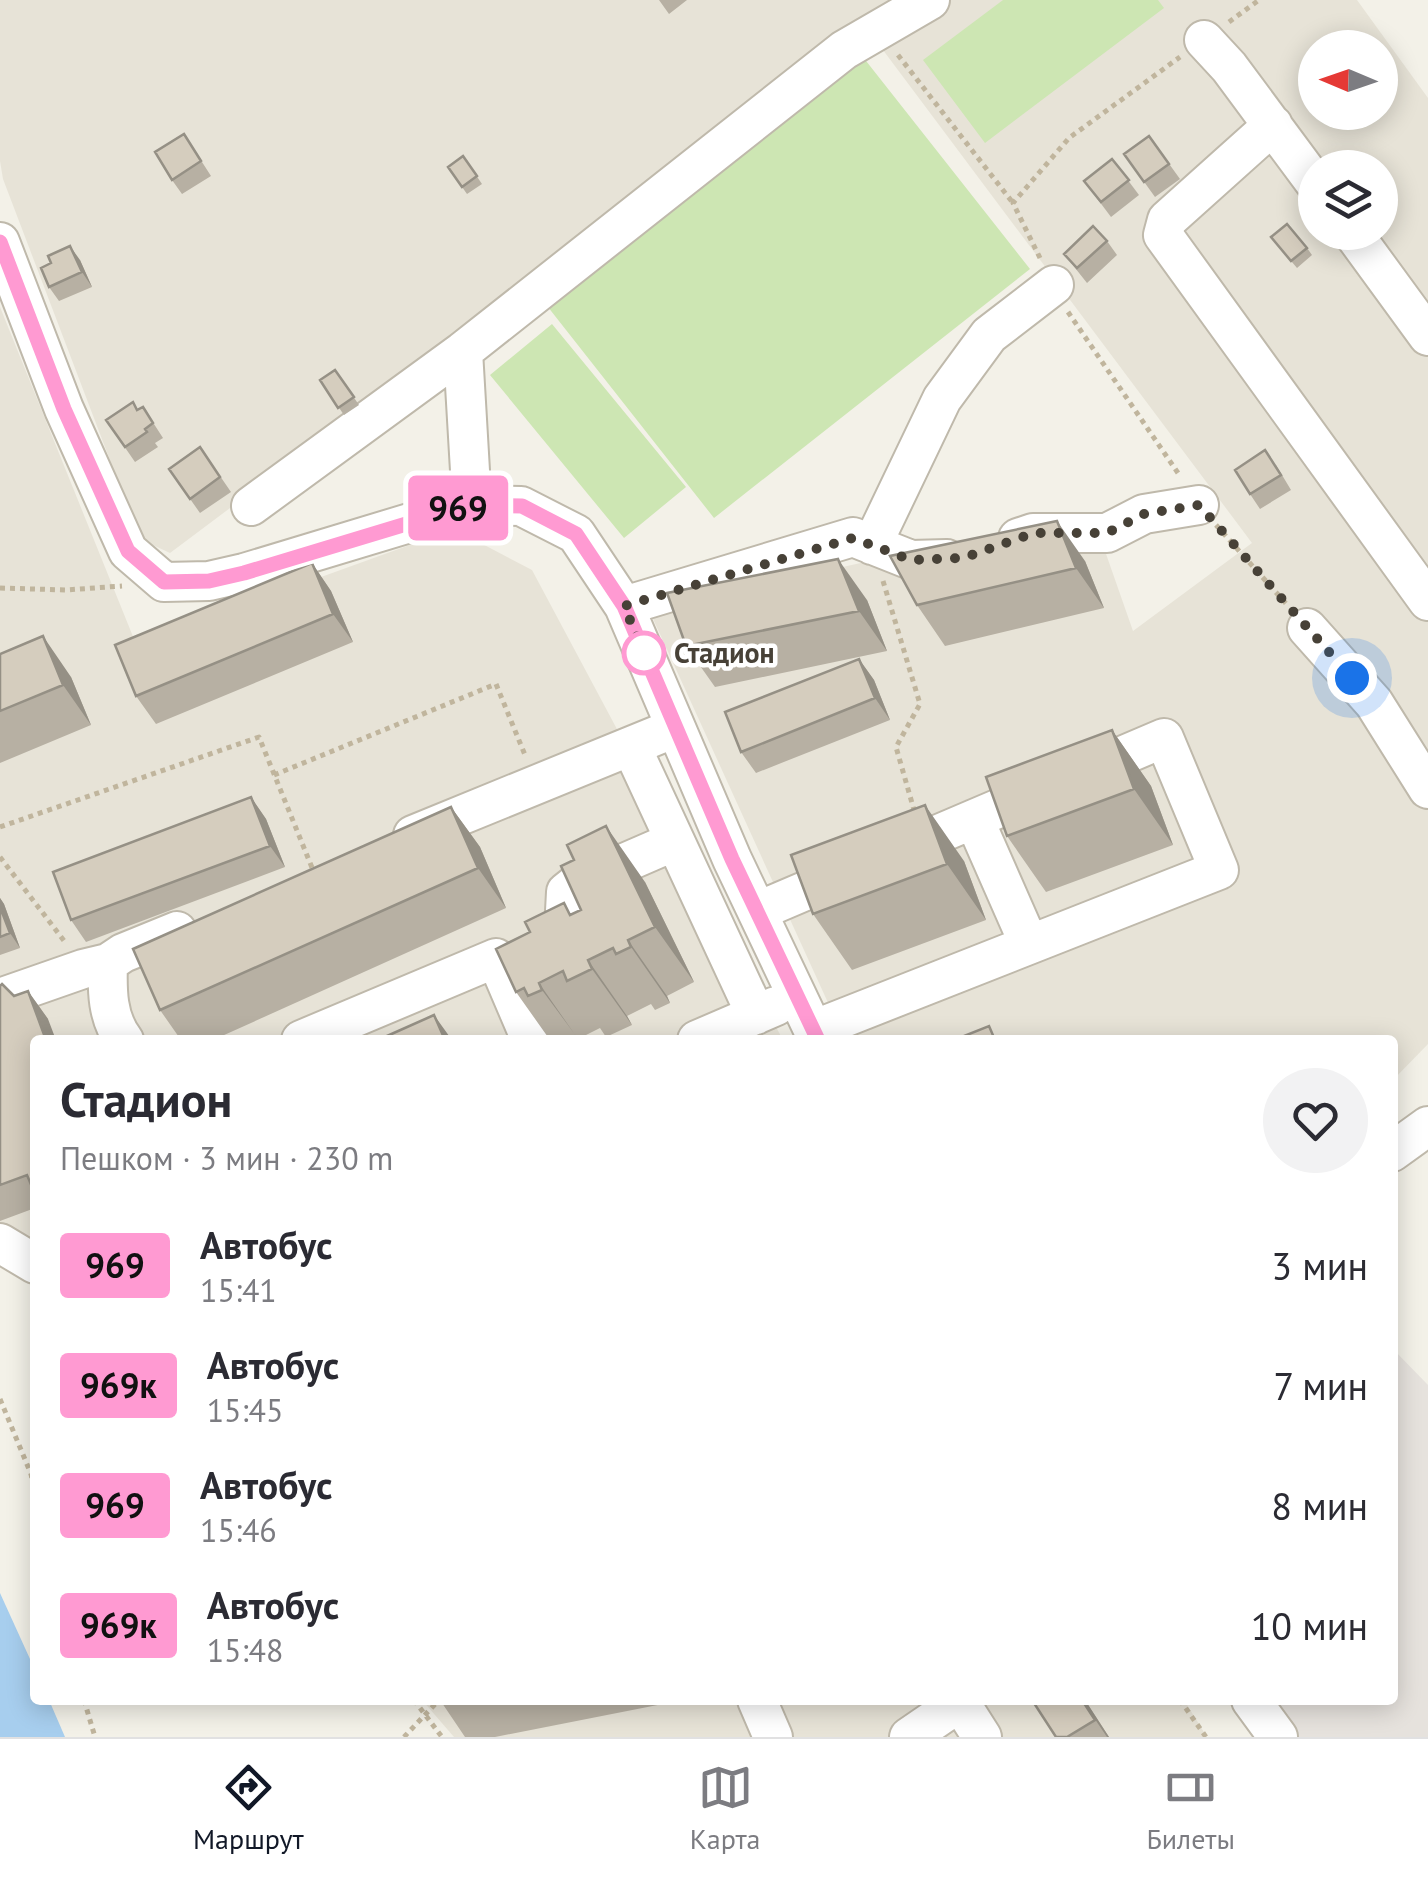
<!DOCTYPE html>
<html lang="ru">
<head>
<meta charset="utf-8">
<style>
  :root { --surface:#fff; --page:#f2f2f3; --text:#2b2b33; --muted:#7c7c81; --line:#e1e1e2; --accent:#111827 }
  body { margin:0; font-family:"PT Sans",sans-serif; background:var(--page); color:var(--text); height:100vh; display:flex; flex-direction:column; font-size:38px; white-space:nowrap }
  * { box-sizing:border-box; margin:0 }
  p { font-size:32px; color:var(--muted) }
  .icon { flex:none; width:55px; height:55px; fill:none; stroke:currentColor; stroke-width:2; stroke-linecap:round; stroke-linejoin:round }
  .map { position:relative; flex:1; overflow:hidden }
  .details { position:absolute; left:30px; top:1035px; width:1368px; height:670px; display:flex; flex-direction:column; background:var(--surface); border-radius:10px; box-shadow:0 5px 25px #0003 }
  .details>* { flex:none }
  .badge { padding:0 20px; border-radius:8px; font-size:35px; line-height:65px }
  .needle { width:65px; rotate:272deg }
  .controls { position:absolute; left:1298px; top:30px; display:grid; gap:20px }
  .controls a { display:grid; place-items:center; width:100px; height:100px; border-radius:50%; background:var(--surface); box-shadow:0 5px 25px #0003; font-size:50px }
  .you { position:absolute; width:50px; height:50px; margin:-25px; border:8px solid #fff; border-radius:50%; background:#1a73e8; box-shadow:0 0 0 15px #1a73e833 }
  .map>.badge { position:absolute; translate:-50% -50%; box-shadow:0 0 0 5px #fff }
  .round { display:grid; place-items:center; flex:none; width:105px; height:105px; border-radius:52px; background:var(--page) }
  .head { display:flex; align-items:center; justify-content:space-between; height:170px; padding:0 30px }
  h1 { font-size:48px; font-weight:700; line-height:75px }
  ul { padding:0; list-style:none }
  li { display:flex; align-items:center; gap:30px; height:120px; padding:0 30px }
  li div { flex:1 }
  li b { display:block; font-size:38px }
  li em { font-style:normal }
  li .badge { min-width:110px; font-weight:700; text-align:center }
  .tabs { display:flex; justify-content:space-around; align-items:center; height:140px; border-top:2px solid var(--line); background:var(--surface); font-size:28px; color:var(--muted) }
  .tabs a { display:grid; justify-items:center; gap:5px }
  .tabs .current { color:var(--accent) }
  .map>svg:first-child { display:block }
  .residential { fill:#e7e3d7; fill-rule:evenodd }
  .industrial { fill:#e6e2dd }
  .green { fill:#cde6b3 }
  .water { fill:#a7ceee }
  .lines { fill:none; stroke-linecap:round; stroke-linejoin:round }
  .minor-casing { stroke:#bfb9ab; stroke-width:42 }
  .path { stroke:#c0b59d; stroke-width:5; stroke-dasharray:5 5; stroke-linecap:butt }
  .minor { stroke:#fff; stroke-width:38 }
  .wall { fill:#b7b0a3 }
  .shaded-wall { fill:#959085 }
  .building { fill:#d5cdbe; stroke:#959085; stroke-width:2.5 }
  .line-casing { stroke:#fff; stroke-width:22 }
  .line { stroke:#ff9ad2; stroke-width:15 }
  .walk { stroke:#474137; stroke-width:10; stroke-dasharray:0 18 }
  .stop-dot { fill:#fff; stroke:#ff9ad2; stroke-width:5 }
  .labels { text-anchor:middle; stroke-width:9; stroke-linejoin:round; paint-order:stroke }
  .stop-label { font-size:28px; font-weight:bold; fill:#474137; stroke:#fff; text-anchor:start }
</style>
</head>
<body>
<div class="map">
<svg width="1428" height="1737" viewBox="0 0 1428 1737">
  <rect width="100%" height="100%" fill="#f3f1e8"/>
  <!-- residential -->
  <path class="residential" d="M 0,0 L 1357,0 L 1428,98 L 1428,1044 L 1393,1080 L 1392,1040 L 846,1040 L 840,1029 L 649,610 L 892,556 L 1105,551 L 1133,631 L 1252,543 L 868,30 L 170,553 L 140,539 L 3,179 L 0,161 ZM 1315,48 L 1380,48 L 1380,112 L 1315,112 ZM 1315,168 L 1380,168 L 1380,232 L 1315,232 Z
    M 0,307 L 136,644 L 454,529 L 532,570 L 783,1040 L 35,1040 L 35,1283 L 0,1265 Z
    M 422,1700 L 1184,1700 L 1207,1737 L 454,1737 Z"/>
  <!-- industrial -->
  <path class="industrial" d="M 1393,1349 L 1428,1385 L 1428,1737 L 1293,1737 L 1266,1700 L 1392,1700 Z"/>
  <!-- green -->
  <path class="green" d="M 1003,0 L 1158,0 L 1164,8 L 985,143 L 923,60 Z
    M 859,52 L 1030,269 L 714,518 L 544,302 Z
    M 552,324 L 686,487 L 624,538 L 490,375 Z"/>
  <!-- water -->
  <path class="water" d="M 0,1593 L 35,1670 L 35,1700 L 49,1700 L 65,1737 L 0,1737 Z"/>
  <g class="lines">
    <!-- minor casing -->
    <g class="minor-casing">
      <path id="minor" d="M 1204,40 L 1229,67 L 1315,183
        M 1273,125 L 1167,220 L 1163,235 L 1428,601
        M 1352,232 L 1428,336
        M 0,242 L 64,409 L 128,551 L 164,582 L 209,581 L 244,573 L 469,505 L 521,506 L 576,534 L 624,606 L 732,859 L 818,1040
        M 472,505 L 463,351 L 844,50 L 930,0
        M 251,506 L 463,351
        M 1018,538 L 1033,533 L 1107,533 L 1144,514 L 1199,505
        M 872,545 L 942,399 L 989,335 L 1054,285
        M 624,606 L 853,537 L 911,560 L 947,559
        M 1307,628 L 1374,703 L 1428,789
        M 631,746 L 756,1015
        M 974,819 L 1029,944
        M 413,835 L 675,728
        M 758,911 L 1164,738 L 1219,870 L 813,1030
        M 573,946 L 579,943 L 565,911 L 566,892 L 576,884 L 675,841
        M 0,998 L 83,969 L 108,963
        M 124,1040 C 107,1018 107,990 108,963 L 123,953 L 177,931
        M 301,1040 L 496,958 L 531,1040
        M 697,1040 L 776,1006
        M 1392,1152 L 1428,1126
        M 0,1243 L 35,1264
        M 757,1700 L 773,1737
        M 1251,1700 L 1278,1737
        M 961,1704 L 982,1737
        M 909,1737 L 963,1700"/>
    </g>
    <!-- path -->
    <path class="path" d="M 1229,22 L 1259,0
      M 898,55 L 1013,203
      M 1040,258 L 1013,203 L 1069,138 L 1180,57
      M 1068,312 L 1180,476
      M 1216,525 L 1289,607
      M 883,581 L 920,704 L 896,747 L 914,810
      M 0,588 L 66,590 L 122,586
      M 274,775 L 496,684 L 525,755
      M 0,827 L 259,737 L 315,875
      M 0,857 L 65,942
      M 0,1399 L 31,1474 L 35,1494
      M 84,1700 L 95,1737
      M 414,1700 L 442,1737
      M 1180,1700 L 1206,1737
      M 404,1737 L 439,1700"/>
    <!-- minor -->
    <use href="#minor" class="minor"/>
  </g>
  <!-- wall -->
  <path class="wall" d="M 659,0 L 687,0 L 669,14 Z
    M 184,134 L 211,176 L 182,194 L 172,180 Z
    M 1149,136 L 1180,179 L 1155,197 L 1124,154 Z
    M 463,156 L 482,184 L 467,194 L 448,167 Z
    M 1112,159 L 1139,195 L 1111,217 L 1084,181 Z
    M 1271,237 L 1307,248 L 1312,255 L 1297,268 Z
    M 1107,241 L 1117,255 L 1087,283 L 1064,254 Z
    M 80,260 L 92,287 L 59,301 L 49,287 Z
    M 335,370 L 359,405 L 344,415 L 320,380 Z
    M 143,407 L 163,438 L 155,443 L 158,447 L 135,462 L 106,420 L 137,410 Z
    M 200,447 L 231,492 L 200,513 L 169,469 Z
    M 1276,465 L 1291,490 L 1260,509 L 1250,494 Z
    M 1085,561 L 1104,608 L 945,646 L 917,605 Z
    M 312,563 L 331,591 L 353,642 L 156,724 L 136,696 Z
    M 867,600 L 887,651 L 715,687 L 686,646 Z
    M 0,654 L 71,677 L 91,725 L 0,763 Z
    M 859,659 L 874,680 L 890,720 L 756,773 L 741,752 Z
    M 1112,730 L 1151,786 L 1173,845 L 1046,892 L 1007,836 Z
    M 251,797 L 266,819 L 285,867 L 86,942 L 71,920 Z
    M 451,807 L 480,847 L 506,908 L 213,1040 L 181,1040 L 160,1010 Z
    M 791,855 L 964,861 L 986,920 L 852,970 L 813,914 Z
    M 645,882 L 694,982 L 667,996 L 670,1003 L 655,1010 L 651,1004 L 627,1016 L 632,1025 L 606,1037 L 600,1028 L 578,1039 L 579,1040 L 550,1040 L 516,992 Z
    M 0,898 L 4,904 L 20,948 L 0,955 Z
    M 0,986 L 14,996 L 28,991 L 48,1019 L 35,1040 L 35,1208 L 0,1221 Z
    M 440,1700 L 683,1700 L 495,1737 L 465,1737 Z
    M 1032,1700 L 1085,1700 L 1109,1737 L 1056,1737 Z"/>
  <!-- shaded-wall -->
  <path class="shaded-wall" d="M 70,246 L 80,260 L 92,287 L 82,272 Z
    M 1057,521 L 1085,561 L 1104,608 L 1076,568 Z
    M 838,559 L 867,600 L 887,651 L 859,611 Z
    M 312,563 L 331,591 L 353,642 L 333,614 Z
    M 43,636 L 71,677 L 91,725 L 63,685 Z
    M 859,659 L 874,680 L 890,720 L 875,698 Z
    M 1112,730 L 1151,786 L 1173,845 L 1134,789 Z
    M 251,797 L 266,819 L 285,867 L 270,846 Z
    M 925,805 L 964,861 L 986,920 L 947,864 Z
    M 451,807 L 480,847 L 506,908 L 478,868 Z
    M 606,826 L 645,882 L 694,982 L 655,927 Z
    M 0,898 L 4,904 L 20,948 L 10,933 L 0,907 Z
    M 628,940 L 667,996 L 670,1003 L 631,947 Z
    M 588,960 L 627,1016 L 632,1025 L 592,969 Z
    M 539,983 L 578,1039 L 579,1040 L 542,990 Z
    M 28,991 L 48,1019 L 56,1040 L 46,1040 Z
    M 434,1015 L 452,1040 L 445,1040 Z
    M 1082,1700 L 1085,1700 L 1109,1737 L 1107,1737 Z"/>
  <!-- building -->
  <path class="building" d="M 184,134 L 201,161 L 172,180 L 155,152 Z
    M 1149,136 L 1169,164 L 1144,182 L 1124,154 Z
    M 463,156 L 477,176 L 462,187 L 448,167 Z
    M 1112,159 L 1129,180 L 1101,202 L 1084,181 Z
    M 1287,224 L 1307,248 L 1291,261 L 1271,237 Z
    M 1093,226 L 1107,241 L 1077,268 L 1064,254 Z
    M 70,246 L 82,272 L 49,287 L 41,268 L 51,263 L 48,256 Z
    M 335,370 L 354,397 L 338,408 L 320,380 Z
    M 133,402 L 137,410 L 143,407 L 153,423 L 145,429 L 147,432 L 125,447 L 106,420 Z
    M 200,447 L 220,477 L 190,499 L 169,469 Z
    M 1265,450 L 1281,475 L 1250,494 L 1235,470 Z
    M 1057,521 L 1076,568 L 917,605 L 890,556 Z
    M 838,559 L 859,611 L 686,646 L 667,593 Z
    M 312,563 L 333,614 L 136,696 L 115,645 Z
    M 43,636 L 63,685 L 0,711 L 0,654 Z
    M 859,659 L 875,698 L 741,752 L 725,712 Z
    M 1112,730 L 1134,789 L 1007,836 L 986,777 Z
    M 251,797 L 270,846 L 71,920 L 53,872 Z
    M 925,805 L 947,864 L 813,914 L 791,855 Z
    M 451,807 L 478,868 L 160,1010 L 133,949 Z
    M 606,826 L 655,927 L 628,940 L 631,947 L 616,954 L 613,948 L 588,960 L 592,969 L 567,981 L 563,971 L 539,983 L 542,990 L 528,996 L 524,988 L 516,992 L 496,949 L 530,932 L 525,922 L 564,903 L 570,915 L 581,910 L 561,866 L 574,860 L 567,845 Z
    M 0,907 L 10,933 L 0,937 Z
    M 2,984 L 14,996 L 28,991 L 46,1040 L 35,1040 L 35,1186 L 32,1187 L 27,1175 L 0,1185 L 0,986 Z
    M 434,1015 L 445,1040 L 378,1040 Z
    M 989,1026 L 995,1040 L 965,1040 L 964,1036 Z
    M 1032,1700 L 1082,1700 L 1095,1720 L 1067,1737 L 1056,1737 Z"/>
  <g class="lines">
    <!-- line casing -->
    <g class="line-casing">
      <path id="line" d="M 0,242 L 64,409 L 128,551 L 164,582 L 209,581 L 244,573 L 469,505 L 522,506 L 576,534 L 624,606 L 732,859 L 818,1040"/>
    </g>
    <!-- line -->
    <use href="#line" class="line"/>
    <!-- walk -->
    <path class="walk" d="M 644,653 L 624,606 L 853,538 L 911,560 L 963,558 L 1034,533 L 1107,533 L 1144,514 L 1199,505 L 1352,678"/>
  </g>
  <!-- markers -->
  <circle class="stop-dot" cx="644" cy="653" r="20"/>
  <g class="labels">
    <!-- stop labels -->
    <g class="stop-label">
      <text x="674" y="663">Стадион</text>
    </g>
  </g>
</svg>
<div class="controls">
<a><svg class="needle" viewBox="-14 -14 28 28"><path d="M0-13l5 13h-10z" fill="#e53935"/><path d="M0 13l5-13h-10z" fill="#7c7c81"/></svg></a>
<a><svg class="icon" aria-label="layers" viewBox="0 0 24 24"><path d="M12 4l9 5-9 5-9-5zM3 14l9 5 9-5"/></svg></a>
</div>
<div class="you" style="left:1352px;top:678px"></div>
<b class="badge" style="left:458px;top:508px;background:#ff9ad2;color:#111">969</b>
<section class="details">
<div class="head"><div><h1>Стадион</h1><p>Пешком · 3 мин · 230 m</p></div><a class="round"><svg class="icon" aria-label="heart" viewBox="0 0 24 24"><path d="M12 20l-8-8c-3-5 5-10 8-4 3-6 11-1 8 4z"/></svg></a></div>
<ul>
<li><span class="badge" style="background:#ff9ad2;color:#111">969</span><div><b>Автобус</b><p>15:41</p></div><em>3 мин</em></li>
<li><span class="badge" style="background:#ff9ad2;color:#111">969к</span><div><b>Автобус</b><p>15:45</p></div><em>7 мин</em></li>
<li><span class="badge" style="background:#ff9ad2;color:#111">969</span><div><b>Автобус</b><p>15:46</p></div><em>8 мин</em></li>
<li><span class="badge" style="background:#ff9ad2;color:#111">969к</span><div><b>Автобус</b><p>15:48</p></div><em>10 мин</em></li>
</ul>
</section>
</div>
<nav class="tabs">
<a class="current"><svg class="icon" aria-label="directions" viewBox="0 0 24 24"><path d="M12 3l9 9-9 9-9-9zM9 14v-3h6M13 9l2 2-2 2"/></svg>Маршрут</a>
<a><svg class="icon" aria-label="map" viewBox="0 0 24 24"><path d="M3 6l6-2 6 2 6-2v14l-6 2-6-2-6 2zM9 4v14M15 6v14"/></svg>Карта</a>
<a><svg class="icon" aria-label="tickets" viewBox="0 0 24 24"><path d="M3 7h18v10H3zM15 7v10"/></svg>Билеты</a>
</nav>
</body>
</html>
